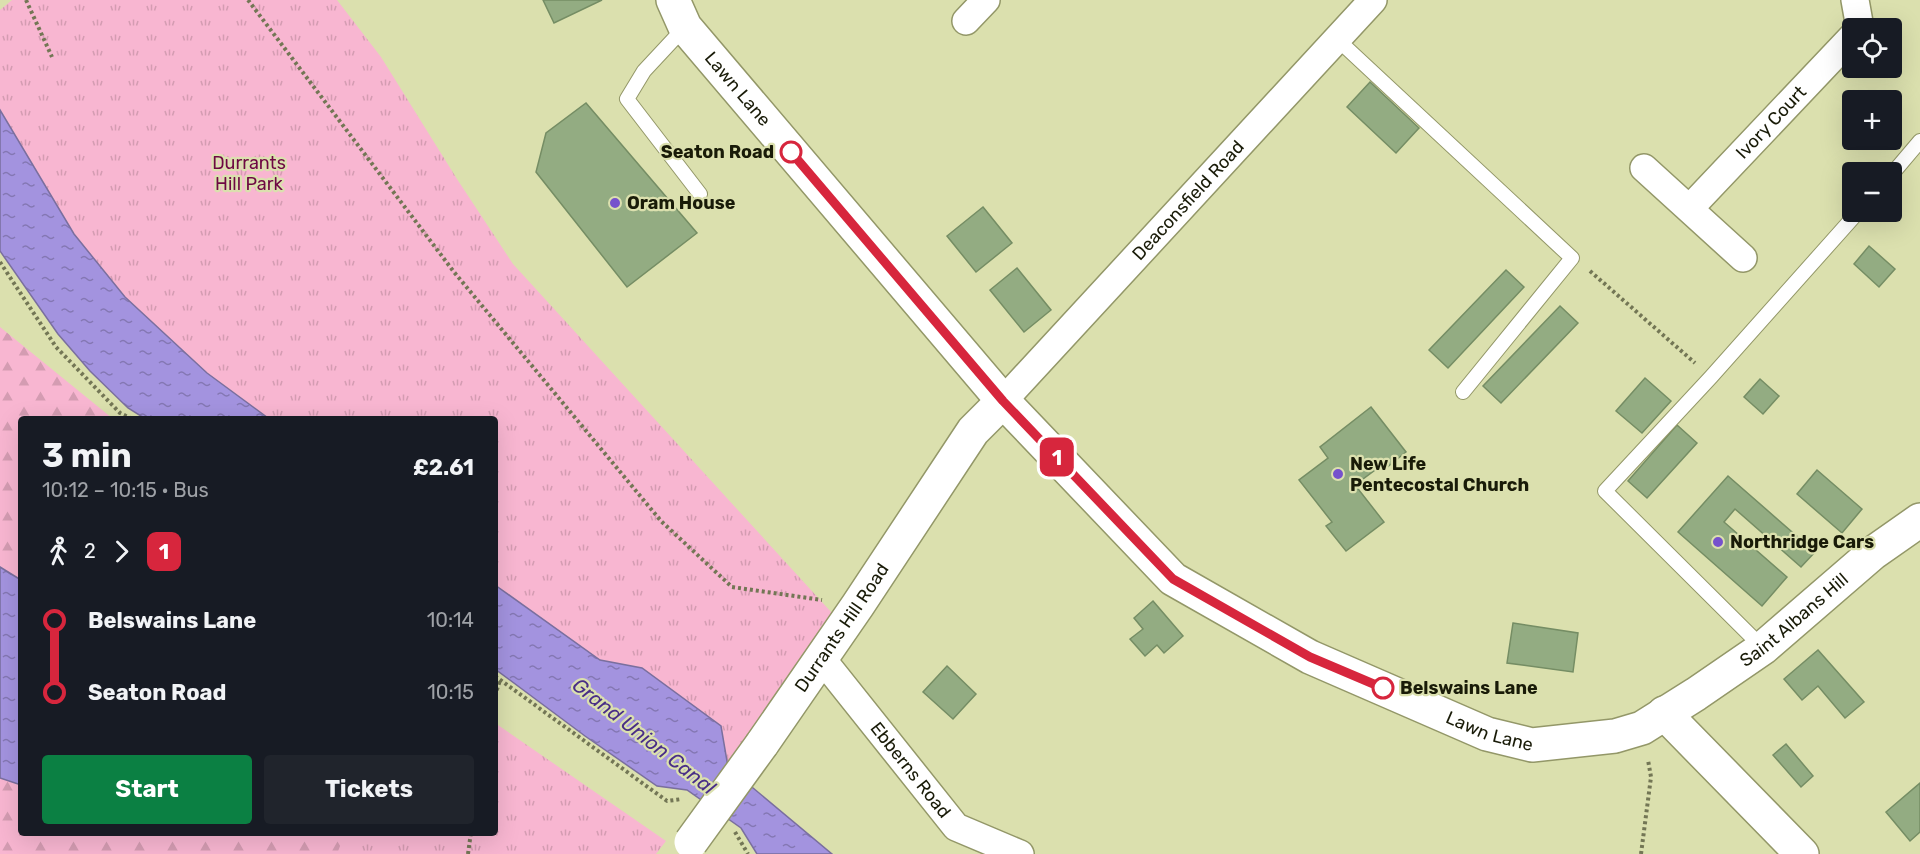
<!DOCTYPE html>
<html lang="en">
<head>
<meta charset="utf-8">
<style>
  :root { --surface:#171b24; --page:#20242c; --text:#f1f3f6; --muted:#9ea1a6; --accent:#0b8043 }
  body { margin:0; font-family:Rubik,sans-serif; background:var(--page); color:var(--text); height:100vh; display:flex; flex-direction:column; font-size:22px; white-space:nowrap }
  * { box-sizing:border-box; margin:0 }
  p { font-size:20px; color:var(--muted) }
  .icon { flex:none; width:33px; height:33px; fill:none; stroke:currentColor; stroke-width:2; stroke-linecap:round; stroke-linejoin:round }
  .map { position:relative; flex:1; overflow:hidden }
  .side { position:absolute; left:18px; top:416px; width:480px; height:420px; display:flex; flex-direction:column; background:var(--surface); border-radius:6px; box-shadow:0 6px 24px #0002 }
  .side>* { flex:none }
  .badge { padding:0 12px; border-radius:9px; font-size:21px; line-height:39px }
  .fabs { position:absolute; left:1842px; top:18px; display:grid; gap:12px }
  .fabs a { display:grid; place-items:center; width:60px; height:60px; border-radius:6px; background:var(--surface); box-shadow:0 6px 24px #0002; font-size:30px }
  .map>.badge { position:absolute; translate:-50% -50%; box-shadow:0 0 0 3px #fff }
  .legs { display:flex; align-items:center; gap:9px; height:66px; padding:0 24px; font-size:20px }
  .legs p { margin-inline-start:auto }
  .overview { display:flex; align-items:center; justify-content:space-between; height:102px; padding:0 24px }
  h1 { font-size:33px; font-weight:700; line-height:45px }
  .cta { display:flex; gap:12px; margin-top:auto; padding:12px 24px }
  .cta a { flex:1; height:69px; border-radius:6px; background:var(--accent); color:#fff; font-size:24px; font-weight:700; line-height:69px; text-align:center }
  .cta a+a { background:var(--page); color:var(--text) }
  ul { padding:0 24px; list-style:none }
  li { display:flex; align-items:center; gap:21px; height:72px; font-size:22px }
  li i { display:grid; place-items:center; width:9px; height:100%; margin:0 8px; background:currentColor }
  li i::after { content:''; width:15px; height:15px; margin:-8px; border:4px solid; border-radius:50%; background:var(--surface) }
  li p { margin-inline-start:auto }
  li:first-child i { background:linear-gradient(#0000 50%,currentColor 0) }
  li:last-child i { background:linear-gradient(currentColor 50%,#0000 0) }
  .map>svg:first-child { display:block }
  .forest { fill:url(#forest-firs) }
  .park { fill:url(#park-tufts) }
  .water { fill:url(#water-ripples); stroke:#7a6f9e; stroke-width:1.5 }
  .building { fill:#93ac82; stroke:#758d64; stroke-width:1.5 }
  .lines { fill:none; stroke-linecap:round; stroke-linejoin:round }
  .lane-casing { stroke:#939768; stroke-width:16 }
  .street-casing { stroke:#939768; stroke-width:30 }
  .secondary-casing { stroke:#939768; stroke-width:36 }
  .path { stroke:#737655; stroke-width:4; stroke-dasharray:3 3; stroke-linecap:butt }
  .lane { stroke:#fff; stroke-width:14 }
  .street { stroke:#fff; stroke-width:27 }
  .secondary { stroke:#fff; stroke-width:33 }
  .secondary-bridge-casing { stroke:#939768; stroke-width:36; stroke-linecap:butt }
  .secondary-bridge { stroke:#fff; stroke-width:33 }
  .line-1-casing { stroke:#fff; stroke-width:14 }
  .line-1 { stroke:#d7263d; stroke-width:9 }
  .stop-1-dot { fill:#fff; stroke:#d7263d; stroke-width:3 }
  .poi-dot { fill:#7652cc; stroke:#dbe0ae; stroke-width:2 }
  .labels { text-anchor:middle; stroke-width:4.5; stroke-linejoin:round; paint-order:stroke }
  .street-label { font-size:18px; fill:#191b08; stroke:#dbe0ae }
  .stop-label { font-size:18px; font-weight:bold; fill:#191b08; stroke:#dbe0ae; text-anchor:end }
  .park-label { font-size:18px; fill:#6e0843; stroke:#dbe0ae }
  .poi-label { font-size:18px; font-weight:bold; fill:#191b08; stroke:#dbe0ae; text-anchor:start }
  .water-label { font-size:20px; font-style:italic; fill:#492e87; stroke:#dbe0ae }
</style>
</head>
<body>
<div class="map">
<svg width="1920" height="854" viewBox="0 0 1920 854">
  <defs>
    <pattern id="forest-firs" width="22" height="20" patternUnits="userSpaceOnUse" patternTransform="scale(1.5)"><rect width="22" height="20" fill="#f8b6d1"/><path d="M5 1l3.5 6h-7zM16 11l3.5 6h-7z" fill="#d49cb2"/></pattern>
    <pattern id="park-tufts" width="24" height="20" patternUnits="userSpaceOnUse" patternTransform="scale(1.5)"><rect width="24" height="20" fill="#f8b6d1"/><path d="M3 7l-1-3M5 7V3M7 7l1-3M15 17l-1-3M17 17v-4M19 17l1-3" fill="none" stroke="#d49cb2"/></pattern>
    <pattern id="water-ripples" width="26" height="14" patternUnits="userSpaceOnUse" patternTransform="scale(1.5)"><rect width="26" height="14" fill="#a393df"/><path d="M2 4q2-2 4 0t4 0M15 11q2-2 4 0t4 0" fill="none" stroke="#8477b3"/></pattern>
  </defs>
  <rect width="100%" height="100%" fill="#dbe0ae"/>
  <!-- forest -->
  <path class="forest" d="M 0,327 L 112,418 L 21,418 L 21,832 L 349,833 L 338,854 L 0,854 Z"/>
  <!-- park -->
  <path class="park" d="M 12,0 L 337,0 L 381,57 L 457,179 L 513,264 L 832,613 L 728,767 L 642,668 L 600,660 L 495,585 L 495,418 L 268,418 L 207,373 L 125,297 L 102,270 L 74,234 L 0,110 L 0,10 Z
    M 495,723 L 666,841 L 656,854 L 337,854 L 345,833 L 495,832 Z"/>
  <!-- water -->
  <path class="water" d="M 0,110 L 74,234 L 125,297 L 207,373 L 268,418 L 144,418 L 128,408 L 90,371 L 58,334 L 0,251 Z
    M 0,567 L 21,580 L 21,785 L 0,778 Z
    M 495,585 L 600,660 L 642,668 L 721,726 L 728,767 L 832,854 L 757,854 L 741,828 L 687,790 L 657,786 L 585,736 L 495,669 Z"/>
  <!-- building -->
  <path class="building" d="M 543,0 L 602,0 L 554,23 Z
    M 1370,82 L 1419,128 L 1396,153 L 1347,107 Z
    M 586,103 L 697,233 L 627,287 L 536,172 L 546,133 Z
    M 983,207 L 1012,243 L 976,272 L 947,236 Z
    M 1869,246 L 1895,269 L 1879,287 L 1854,264 Z
    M 1017,268 L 1051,310 L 1024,332 L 990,290 Z
    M 1506,270 L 1524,287 L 1448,368 L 1429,350 Z
    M 1560,306 L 1578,323 L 1501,403 L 1483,386 Z
    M 1645,378 L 1671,401 L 1642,433 L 1616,411 Z
    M 1760,379 L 1779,396 L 1763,414 L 1744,397 Z
    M 1371,407 L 1406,452 L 1385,469 L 1382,465 L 1355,485 L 1384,522 L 1346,551 L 1326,526 L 1332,522 L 1299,480 L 1328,458 L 1320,447 Z
    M 1677,425 L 1697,443 L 1647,498 L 1628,481 Z
    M 1817,470 L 1862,509 L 1842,533 L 1797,494 Z
    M 1728,476 L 1815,552 L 1801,567 L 1735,509 L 1724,522 L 1787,577 L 1762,606 L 1678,532 Z
    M 1153,601 L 1183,636 L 1164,653 L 1157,645 L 1145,656 L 1130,639 L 1143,629 L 1134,618 Z
    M 1513,623 L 1578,633 L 1573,672 L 1507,663 Z
    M 1818,650 L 1864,702 L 1845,718 L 1818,686 L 1802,700 L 1784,679 Z
    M 947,666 L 976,694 L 953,719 L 923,692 Z
    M 1786,744 L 1813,776 L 1801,787 L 1773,755 Z
    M 1920,783 L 1920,832 L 1910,841 L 1886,812 Z"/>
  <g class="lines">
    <!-- lane casing -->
    <g class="lane-casing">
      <path id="lane" d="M 685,27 L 644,71 L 627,99 L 700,194
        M 1337,39 L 1572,258 L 1463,392
        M 1892,174 L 1920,141
        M 1763,648 L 1605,491 L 1711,377 L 1858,212"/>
    </g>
    <!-- street casing -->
    <g class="street-casing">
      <g id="street">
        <path d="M 1855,0 L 1860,28"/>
        <path d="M 966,21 L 986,0"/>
        <path d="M 1644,168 L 1743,258"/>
        <path id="s1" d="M 1690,208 L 1852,37"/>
        <path id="s2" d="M 1003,401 L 1373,0"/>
        <path id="s3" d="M 822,659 L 956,827 L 1020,854"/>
      </g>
    </g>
    <!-- secondary casing -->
    <g class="secondary-casing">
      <g id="secondary">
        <path id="s4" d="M 673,0 L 685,27 L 1003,401 L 1173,579 L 1310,657 L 1487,734 L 1532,745 L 1615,736 L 1642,728 L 1696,694 L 1763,648 L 1873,553 L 1920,520"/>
        <path d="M 1664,713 L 1802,854"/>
        <path id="s5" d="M 762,744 L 858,605 L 973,431 L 1003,401"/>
      </g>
    </g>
    <!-- path -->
    <path class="path" d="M 26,0 L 52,57
      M 248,0 L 454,272 L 661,521 L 732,587 L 822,600
      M 0,262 L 56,347 L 120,413 L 130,418
      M 1590,271 L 1695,363
      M 495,676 L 667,801 L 682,799
      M 495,696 L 500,680
      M 735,832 L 748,854
      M 468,854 L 471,832
      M 1641,854 L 1651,777 L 1648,760"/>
    <!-- lane -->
    <use href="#lane" class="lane"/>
    <!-- street -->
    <use href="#street" class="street"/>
    <!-- secondary -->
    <use href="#secondary" class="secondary"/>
    <!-- secondary-bridge casing -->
    <g class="secondary-bridge-casing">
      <path id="secondary-bridge" d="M 691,842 L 762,744"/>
    </g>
    <!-- secondary-bridge -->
    <use href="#secondary-bridge" class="secondary-bridge"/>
  </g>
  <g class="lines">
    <!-- line-1 casing -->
    <g class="line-1-casing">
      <path id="line-1" d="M 791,152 L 1003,401 L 1173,579 L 1310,657 L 1383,688"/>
    </g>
    <!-- line-1 -->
    <use href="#line-1" class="line-1"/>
  </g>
  <!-- markers -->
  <g class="stop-1-dot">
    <circle cx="791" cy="152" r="10"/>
    <circle cx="1383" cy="688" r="10"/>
  </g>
  <g class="poi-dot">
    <circle cx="615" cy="203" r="6"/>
    <circle cx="1338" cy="474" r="6"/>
    <circle cx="1718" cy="542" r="6"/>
  </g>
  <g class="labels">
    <!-- street labels -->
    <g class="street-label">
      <text dy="6" stroke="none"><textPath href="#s4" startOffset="111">Lawn Lane</textPath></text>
      <text dy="6" stroke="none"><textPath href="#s1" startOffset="118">Ivory Court</textPath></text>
      <text dy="6" stroke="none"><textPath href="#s2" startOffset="273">Deaconsfield Road</textPath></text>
      <text dy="6" stroke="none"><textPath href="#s4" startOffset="1462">Saint Albans Hill</textPath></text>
      <text dy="6" stroke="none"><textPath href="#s5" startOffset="141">Durrants Hill Road</textPath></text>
      <text dy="6" stroke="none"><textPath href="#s4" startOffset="1119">Lawn Lane</textPath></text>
      <text dy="6" stroke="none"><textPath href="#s3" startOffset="142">Ebberns Road</textPath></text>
    </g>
    <!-- stop labels -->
    <g class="stop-label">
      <text x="774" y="158">Seaton Road</text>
      <text x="1400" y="694" text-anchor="start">Belswains Lane</text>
    </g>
    <!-- park labels -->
    <g class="park-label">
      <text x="249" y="169">Durrants<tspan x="249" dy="21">Hill Park</tspan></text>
    </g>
    <!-- poi labels -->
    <g class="poi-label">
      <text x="627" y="209">Oram House</text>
      <text x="1350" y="470">New Life<tspan x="1350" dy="21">Pentecostal Church</tspan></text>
      <text x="1730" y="548">Northridge Cars</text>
    </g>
    <!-- water labels -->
    <g class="water-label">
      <text transform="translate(644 736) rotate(38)" y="7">Grand Union Canal</text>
    </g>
  </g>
</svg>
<div class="fabs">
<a><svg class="icon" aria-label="locate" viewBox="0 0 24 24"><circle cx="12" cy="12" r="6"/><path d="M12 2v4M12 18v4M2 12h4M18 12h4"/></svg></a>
<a>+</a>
<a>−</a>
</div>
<b class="badge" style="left:1057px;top:457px;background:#d7263d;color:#fff">1</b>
<section class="side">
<div class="overview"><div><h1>3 min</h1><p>10:12 – 10:15 · Bus</p></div><b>£2.61</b></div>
<div class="legs"><svg class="icon" aria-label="walk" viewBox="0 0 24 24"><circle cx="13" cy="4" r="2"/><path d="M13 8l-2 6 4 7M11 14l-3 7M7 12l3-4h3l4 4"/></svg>2<svg class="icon" aria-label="forward" viewBox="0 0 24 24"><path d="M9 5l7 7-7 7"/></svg><b class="badge" style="background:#d7263d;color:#fff">1</b></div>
<ul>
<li><i style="color:#d7263d"></i><b>Belswains Lane</b><p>10:14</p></li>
<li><i style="color:#d7263d"></i><b>Seaton Road</b><p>10:15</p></li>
</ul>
<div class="cta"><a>Start</a><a>Tickets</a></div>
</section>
</div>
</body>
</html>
